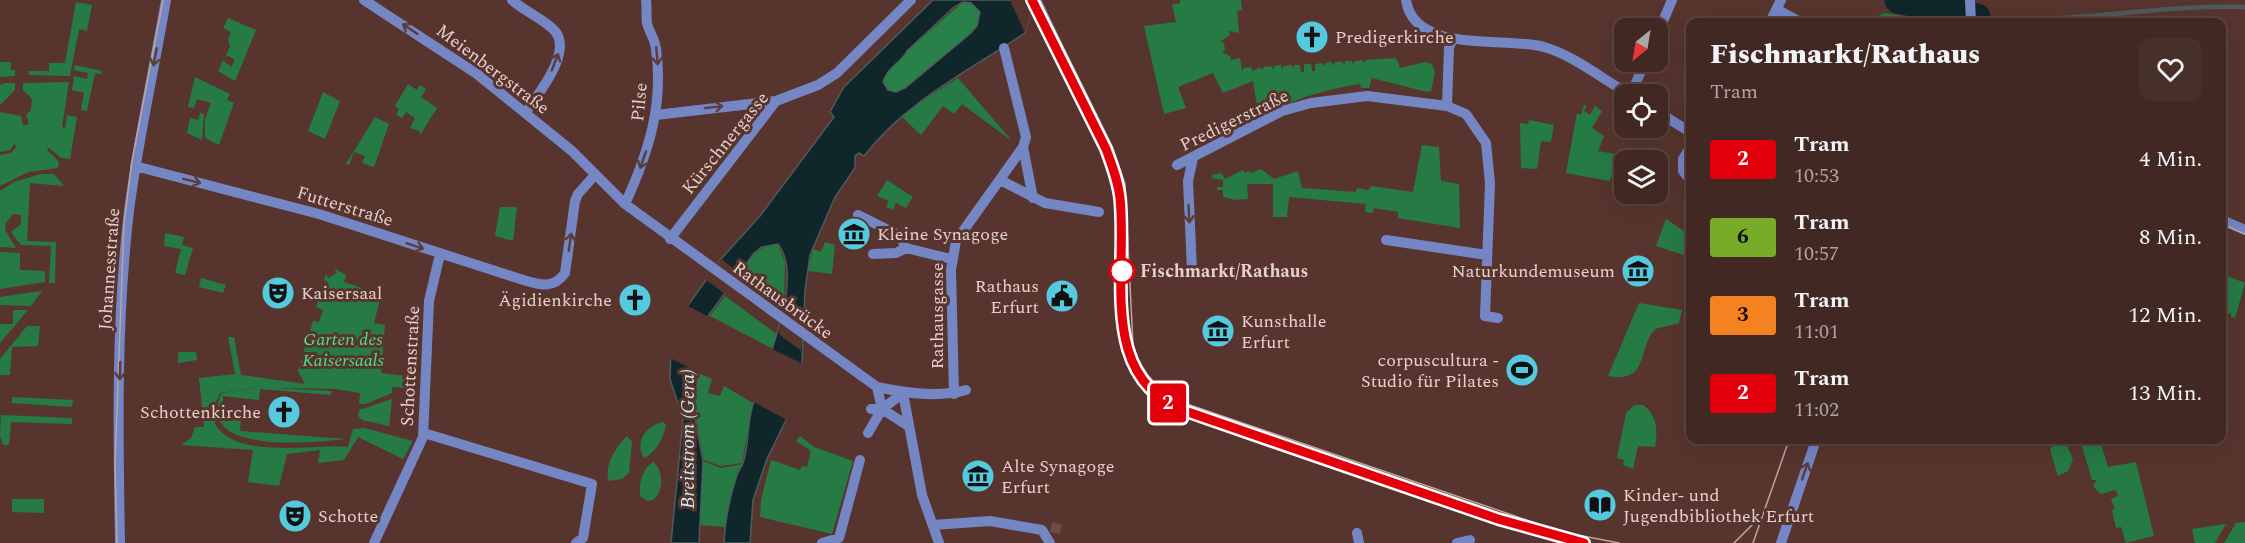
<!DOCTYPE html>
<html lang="de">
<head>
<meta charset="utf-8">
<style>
  :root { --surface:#412822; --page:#48302a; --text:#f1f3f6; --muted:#aea6a5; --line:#5a4440 }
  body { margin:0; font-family:Spectral,serif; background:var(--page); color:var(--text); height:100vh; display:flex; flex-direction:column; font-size:22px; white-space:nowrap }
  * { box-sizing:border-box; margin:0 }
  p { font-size:20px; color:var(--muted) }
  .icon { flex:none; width:33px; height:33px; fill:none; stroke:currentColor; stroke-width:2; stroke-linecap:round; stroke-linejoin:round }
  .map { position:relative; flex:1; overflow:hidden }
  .panel { position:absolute; left:1686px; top:18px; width:540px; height:426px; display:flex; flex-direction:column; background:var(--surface); border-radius:12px; box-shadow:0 6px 24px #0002,0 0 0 2px var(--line) }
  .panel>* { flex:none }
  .badge { padding:0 12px; border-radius:4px; font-size:21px; line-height:39px }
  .needle { width:39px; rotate:210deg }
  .tools { position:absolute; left:1614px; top:18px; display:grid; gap:12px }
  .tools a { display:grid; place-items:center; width:54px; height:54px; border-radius:12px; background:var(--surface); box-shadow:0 6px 24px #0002,0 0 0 2px var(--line); font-size:30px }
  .map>.badge { position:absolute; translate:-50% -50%; box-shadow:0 0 0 3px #fff }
  .round { display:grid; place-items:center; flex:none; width:63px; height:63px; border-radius:12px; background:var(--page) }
  .head { display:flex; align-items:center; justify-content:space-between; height:102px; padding:0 24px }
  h1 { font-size:28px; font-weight:800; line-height:45px }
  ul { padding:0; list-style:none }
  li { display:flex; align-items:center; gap:18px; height:78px; padding:0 24px }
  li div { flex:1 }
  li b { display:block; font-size:22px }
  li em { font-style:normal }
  li .badge { min-width:66px; font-weight:700; text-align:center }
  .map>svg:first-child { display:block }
  .green { fill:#267b45 }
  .forest { fill:#278148 }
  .water { fill:#0f272b; stroke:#505a5b; stroke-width:1.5; fill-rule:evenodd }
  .pier { fill:#57352e }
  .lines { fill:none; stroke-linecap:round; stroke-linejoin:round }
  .stream { stroke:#505a5b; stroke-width:4.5 }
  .river { stroke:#0f272b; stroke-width:27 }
  .minor-tunnel { stroke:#6c4c46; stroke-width:10; stroke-dasharray:10 5; stroke-linecap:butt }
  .minor { stroke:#7586c4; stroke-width:10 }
  .tram { stroke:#bea59f; stroke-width:1.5 }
  .oneway { stroke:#5a3d3d }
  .line-casing { stroke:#fff; stroke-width:14 }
  .line { stroke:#e3000b; stroke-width:9 }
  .stop-dot { fill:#fff; stroke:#e3000b; stroke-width:3 }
  .labels { text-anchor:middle; stroke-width:6; stroke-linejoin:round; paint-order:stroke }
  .poi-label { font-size:18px; fill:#e6d0cb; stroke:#57352e; text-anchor:start }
  .street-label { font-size:18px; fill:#e6d0cb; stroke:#57352e }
  .stop-label { font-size:18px; font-weight:bold; fill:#e6d0cb; stroke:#57352e; text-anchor:start }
  .park-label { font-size:18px; font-style:italic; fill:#4ce082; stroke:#57352e }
  .water-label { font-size:20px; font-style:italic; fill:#c9ebf2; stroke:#57352e }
</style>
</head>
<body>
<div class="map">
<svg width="2245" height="543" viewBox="0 0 2245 543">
  <rect width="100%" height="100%" fill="#57352e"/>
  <!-- green -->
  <path class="green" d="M 1180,0 L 1241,0 L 1242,10 L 1237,11 L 1239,33 L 1229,31 L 1230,35 L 1221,41 L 1224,43 L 1225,50 L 1222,52 L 1231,57 L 1230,60 L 1240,58 L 1242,71 L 1244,68 L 1251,67 L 1252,71 L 1261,67 L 1261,70 L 1264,67 L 1271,66 L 1274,70 L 1274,66 L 1281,65 L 1281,69 L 1284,66 L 1291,65 L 1294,69 L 1294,65 L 1300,65 L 1301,72 L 1304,72 L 1304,64 L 1311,64 L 1312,71 L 1315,71 L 1315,64 L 1322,63 L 1325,67 L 1325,63 L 1332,62 L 1333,66 L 1335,62 L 1342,62 L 1345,65 L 1345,61 L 1352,61 L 1353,65 L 1355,61 L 1363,60 L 1363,63 L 1366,60 L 1394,58 L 1397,59 L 1400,68 L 1425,62 L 1432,64 L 1435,72 L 1431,91 L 1427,92 L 1372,78 L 1369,88 L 1361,88 L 1360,84 C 1323,90 1291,99 1259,119 L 1253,81 L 1223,93 L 1213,73 L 1178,87 L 1186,108 L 1164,114 L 1144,26 L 1176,22 L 1172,5 L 1180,3 Z
    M 76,2 L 92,5 L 87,31 L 79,29 L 70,76 L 29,75 L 29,71 L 49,71 L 49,63 L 65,63 Z
    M 1884,13 L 1943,22 L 1866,22 Z
    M 228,18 L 256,30 L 235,81 L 218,71 L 223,60 L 231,67 L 235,60 L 228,56 L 225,58 L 230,46 L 228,39 L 231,32 L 223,28 Z
    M 0,62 L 11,62 L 11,70 L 15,70 L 15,76 L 0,77 Z
    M 75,65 L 102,71 L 102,74 L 95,73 L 87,111 L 81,110 L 84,93 L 72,90 L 74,76 L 87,79 L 88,73 L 74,70 Z
    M 195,77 L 230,94 L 227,100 L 234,103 L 219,145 L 205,138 L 205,119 L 211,103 L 197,99 L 194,108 L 188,107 Z
    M 958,78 L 1012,141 L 962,104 L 954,114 L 943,106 L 921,135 L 902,117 L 917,104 Z
    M 69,82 L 62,127 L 65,128 L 67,115 L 77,117 L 70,159 L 61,158 L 48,147 L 47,150 L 59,162 L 58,168 L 28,172 L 0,186 L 0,155 L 11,153 L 16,147 L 15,143 L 10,150 L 0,152 L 0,112 L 21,116 L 23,126 L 29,124 L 26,115 L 31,110 L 32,99 L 23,90 L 23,83 Z
    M 5,83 L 15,83 L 15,90 L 0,105 L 0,85 Z
    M 408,84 L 417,90 L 420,85 L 426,89 L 421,97 L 437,108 L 420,135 L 420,131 L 410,128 L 415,118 L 406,112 L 402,118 L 396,115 L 399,109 L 395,106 Z
    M 323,92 L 340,101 L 325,139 L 308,131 Z
    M 1584,105 L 1587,106 L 1584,111 L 1590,115 L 1595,106 L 1602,111 L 1592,128 L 1604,136 L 1598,151 L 1620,155 L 1610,181 L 1566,173 L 1577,113 L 1581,115 Z
    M 200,113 L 204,114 L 202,140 L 187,133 L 190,118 L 198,120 Z
    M 375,117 L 389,124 L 374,167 L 362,163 L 365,156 L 354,152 L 349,165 L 346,164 Z
    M 1529,120 L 1554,125 L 1551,142 L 1541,141 L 1537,169 L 1521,168 L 1520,123 L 1528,124 Z
    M 1422,145 L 1439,147 L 1441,181 L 1459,184 L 1460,228 L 1398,218 L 1398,212 L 1374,208 L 1373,213 L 1365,212 L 1366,204 L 1289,197 L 1287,217 L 1273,217 L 1273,184 L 1247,184 L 1248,199 L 1236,200 L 1223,197 L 1223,190 L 1217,190 L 1217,187 L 1223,187 L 1223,180 L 1212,178 L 1212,175 L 1221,173 L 1225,179 L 1243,170 L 1245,173 L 1249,171 L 1251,173 L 1261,169 L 1274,179 L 1298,171 L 1302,188 L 1356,192 L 1357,188 L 1368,190 L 1371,186 L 1413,192 Z
    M 41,174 L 54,174 L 64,186 L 30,183 L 27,241 L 56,242 L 55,283 L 49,283 L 51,246 L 21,245 L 11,232 L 21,224 L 21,215 L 13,214 L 6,223 L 5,230 L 16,248 L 0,247 L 0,191 L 14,182 Z
    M 887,180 L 913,197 L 906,208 L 896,203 L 893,210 L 886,207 L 889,201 L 877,196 Z
    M 500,207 L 517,207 L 513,241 L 495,236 Z
    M 1666,219 L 1690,235 L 1690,257 L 1656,246 Z
    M 165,233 L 184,237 L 182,245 L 193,248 L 185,275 L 175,273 L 181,249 L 164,246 Z
    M 825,242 L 835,245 L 832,274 L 808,271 L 813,249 L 821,252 Z
    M 778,244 L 785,263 L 784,306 L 772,296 L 776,291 L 753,274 L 748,279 L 740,273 C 751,258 758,245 778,244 Z
    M 0,252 L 20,253 L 20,270 L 45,271 L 45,282 L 0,289 Z
    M 334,268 L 346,275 L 344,282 L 376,293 L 380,283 L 384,284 L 374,323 L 385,325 L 381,373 L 406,376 L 405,388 L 392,387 L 392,393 L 366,404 L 359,404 L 360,393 L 336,389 L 275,388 L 331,391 L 331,395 L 260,389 L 259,400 L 223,396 L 223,415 L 220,418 L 241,418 L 240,431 L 346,439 C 318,442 217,453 218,411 C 218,404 218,399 222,393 L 260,387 L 220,393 L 214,406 L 215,424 C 236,460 313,444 348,447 L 353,429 L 364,428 L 413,441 L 403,459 L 358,437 L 344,460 L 318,463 L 320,450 L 287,454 L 279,486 L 248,482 L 253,450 L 181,445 L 191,438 L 195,427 L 204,427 L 199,378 L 235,374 L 228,337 L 234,337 L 241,375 L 305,384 L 298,371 L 313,321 L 319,322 L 323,310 L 316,307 L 319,298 L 329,300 L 332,291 L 326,290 L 328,282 L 324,280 L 326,273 L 328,278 L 337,273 Z
    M 2222,274 L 2245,283 L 2235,318 L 2231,317 L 2231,313 L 2222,315 Z
    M 201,278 L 226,285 L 223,293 L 199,287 Z
    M 42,291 L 31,306 L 0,305 L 0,297 Z
    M 725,296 L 778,335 L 773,349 L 710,316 Z
    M 1639,303 L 1682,310 L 1679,323 L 1655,329 C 1636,351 1650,383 1608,376 Z
    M 13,310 L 28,310 L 0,343 L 0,324 L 13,324 Z
    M 27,326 L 40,326 L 38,346 L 12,347 L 10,375 L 0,375 L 0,359 Z
    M 178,352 L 196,352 L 197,360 L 178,363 Z
    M 698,373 L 712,379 L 708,393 L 720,396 L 724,386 L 753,403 L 742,463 L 721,466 L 704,460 L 695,413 Z
    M 12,397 L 73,400 L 72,407 L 12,403 Z
    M 392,399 L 389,426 L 362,420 L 358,416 L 359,410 Z
    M 1634,405 L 1643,405 C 1657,415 1658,430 1655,447 L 1638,446 L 1633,469 L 1623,465 L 1624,460 L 1617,458 L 1626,413 Z
    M 1,415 L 72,418 L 72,424 L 11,422 L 9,445 L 3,445 L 0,436 Z
    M 663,422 L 666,425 C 664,437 656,453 644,458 C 634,442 646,426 663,422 Z
    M 627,436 L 632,442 L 629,473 L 622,479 L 609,481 C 603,467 617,445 627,436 Z
    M 800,436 L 814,447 L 853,461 L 832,534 L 760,517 L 761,500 L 771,460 L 800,470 L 802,466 L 807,467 L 811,451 L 796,441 Z
    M 2056,440 L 2067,446 L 2073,459 L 2068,471 L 2058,476 L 2050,450 Z
    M 2080,440 L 2100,440 L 2108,467 L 2136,462 L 2154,536 L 2126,543 L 2121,527 L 2116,528 L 2112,510 L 2115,509 L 2111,499 L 2118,496 L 2116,490 L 2101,494 L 2093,486 L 2097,480 L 2092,480 Z
    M 703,461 L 721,468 L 743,464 L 737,474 L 725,527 L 700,525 Z
    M 653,462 C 664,471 664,491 653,500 L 647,501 L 640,496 C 639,483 642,469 653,462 Z
    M 12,499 L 44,499 L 44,513 L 12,512 Z
    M 2245,522 L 2245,543 L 2224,543 L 2236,523 Z
    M 2226,524 L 2215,543 L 2195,543 L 2192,529 Z"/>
  <!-- forest -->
  <path class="forest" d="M 963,2 L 971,3 L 980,12 L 977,26 L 971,33 L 905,88 L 896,92 L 888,90 L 883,82 C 887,66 901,64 907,51 Z"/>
  <!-- water -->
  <path class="water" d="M 933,0 L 1035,0 L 1025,33 C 970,70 905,102 864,156 L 859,153 L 855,156 L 855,168 L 835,197 L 810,255 L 805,291 L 802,364 L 786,420 L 767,459 L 753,500 L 750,543 L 724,543 C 725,521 730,496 737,475 C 738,471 742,467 743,463 C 749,446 747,426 752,408 C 763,370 806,279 778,244 L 762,247 L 754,253 L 703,323 L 694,413 L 703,461 L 699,543 L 671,543 L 683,419 L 670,379 L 671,351 L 681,315 L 721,259 L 760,216 L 834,117 L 830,112 L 844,87 ZM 963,2 L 971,3 L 980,12 L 977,26 L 971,33 L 905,88 L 896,92 L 888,90 L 883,82 C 888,66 901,63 907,51 L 954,7 Z"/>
  <!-- pier -->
  <path class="pier" d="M 1010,0 L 1035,0 L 1025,33 Z
    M 721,259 L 740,273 L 725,294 L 705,279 Z
    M 688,300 L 691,301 L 688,306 L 711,318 L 706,324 L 700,373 L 668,357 L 678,314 Z
    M 784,306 L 804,321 L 801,351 L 779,334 Z
    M 770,348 L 805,365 L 789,421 L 752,401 Z"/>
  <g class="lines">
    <!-- stream -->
    <path class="stream" d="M 1977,17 C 2066,26 2155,4 2245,7"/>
    <!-- river -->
    <path class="river" d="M 1898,0 L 1977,17"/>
    <!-- minor-tunnel -->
    <path class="minor-tunnel" d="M 1051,527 L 1064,530"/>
    <!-- minor -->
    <path class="minor" d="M 364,0 L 477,74 L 572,151 L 625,204 L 877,387 C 905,393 938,398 966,390
      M 512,0 C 524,11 542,18 554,30 C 574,51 538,94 526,112
      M 1036,0 L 1056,43
      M 1406,0 C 1414,55 1507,36 1544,47 C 1571,54 1604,80 1629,94
      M 1970,0 L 1971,22
      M 1778,10 L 1800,22
      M 1770,22 L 1781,0
      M 1658,33 L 1672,0
      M 1631,94 L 1645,62
      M 1447,106 L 1449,47 L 1453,39
      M 1658,112 L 1690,132
      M 656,115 L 776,101
      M 1023,147 L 1033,198
      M 1690,148 L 1683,159 L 1683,171 L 1690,180
      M 1177,165 L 1282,111 L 1311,103 L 1367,96 L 1447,106 L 1466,114 L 1486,143 L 1490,183 L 1485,316 L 1498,318
      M 135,166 L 319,214 L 517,278 C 535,283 552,292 565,273 L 575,201 L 578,194 L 594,176
      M 1000,180 L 1045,203 L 1099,212
      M 625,204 C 648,154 664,105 656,49 C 655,39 649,32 647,23 C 646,16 647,7 646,0
      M 858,215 L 900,236 L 906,248 L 951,259
      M 2222,220 L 2245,230
      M 670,239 L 776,101 L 818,85 L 837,73 L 911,0
      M 1386,240 L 1487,255
      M 873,254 L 896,253 L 906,248
      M 1192,270 L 1188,181 L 1193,158
      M 877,387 L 882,409 L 907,425
      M 903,393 L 922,495 L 939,543
      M 954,394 L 951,270 L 956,241 L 1023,147 L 1026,137 L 1004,48
      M 871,409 L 882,409 L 903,393
      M 424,433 L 592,484 L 583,538 L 576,543
      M 868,433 L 882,409
      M 933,525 L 990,521 L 1042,530 L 1050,543
      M 1357,533 L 1359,543
      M 120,543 C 118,433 116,320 129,211 C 138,140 154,70 166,0
      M 374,543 L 423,437 L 429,301 L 440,254
      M 822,543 L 839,538 L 860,460
      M 1457,543 L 1470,540
      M 1781,543 L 1816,440"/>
    <!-- tram -->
    <path class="tram" d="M 1040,0 L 1112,146 L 1125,184 L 1133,345 C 1142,376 1160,392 1190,405 L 1562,532 L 1619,543
      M 2222,224 L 2245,234
      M 117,543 L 115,464 L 124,223 L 132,161 L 163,0
      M 1734,543 L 1758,519
      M 1753,543 L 1789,440"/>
  </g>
  <!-- one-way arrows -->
  <defs><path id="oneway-shaft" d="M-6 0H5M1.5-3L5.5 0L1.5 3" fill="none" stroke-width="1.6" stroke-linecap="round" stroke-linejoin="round" transform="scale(1.5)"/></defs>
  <g class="oneway">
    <use href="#oneway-shaft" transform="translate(410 29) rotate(-146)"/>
    <use href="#oneway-shaft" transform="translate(657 56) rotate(85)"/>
    <use href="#oneway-shaft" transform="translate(155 57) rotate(101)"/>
    <use href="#oneway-shaft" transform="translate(555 62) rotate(-69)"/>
    <use href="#oneway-shaft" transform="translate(714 107) rotate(-7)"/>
    <use href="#oneway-shaft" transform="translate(643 160) rotate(109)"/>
    <use href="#oneway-shaft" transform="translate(192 181) rotate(14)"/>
    <use href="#oneway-shaft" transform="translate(1189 214) rotate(87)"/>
    <use href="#oneway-shaft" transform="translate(570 242) rotate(-82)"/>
    <use href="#oneway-shaft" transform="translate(415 246) rotate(18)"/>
    <use href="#oneway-shaft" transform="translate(120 371) rotate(92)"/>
    <use href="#oneway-shaft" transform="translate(1805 471) rotate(-71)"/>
  </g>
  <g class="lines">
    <!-- line casing -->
    <g class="line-casing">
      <path id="line" d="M 1032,0 L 1106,149 C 1112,165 1118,181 1120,198 C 1128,273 1096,380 1188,412 L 1498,519 L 1584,543"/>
    </g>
    <!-- line -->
    <use href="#line" class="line"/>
  </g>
  <!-- icons -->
  <defs>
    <g id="church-disc" transform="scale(1.725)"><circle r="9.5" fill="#55cadf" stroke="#57352e"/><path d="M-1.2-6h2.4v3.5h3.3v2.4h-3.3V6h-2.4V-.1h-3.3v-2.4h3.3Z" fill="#111"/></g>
    <g id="museum-disc" transform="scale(1.725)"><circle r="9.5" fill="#55cadf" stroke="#57352e"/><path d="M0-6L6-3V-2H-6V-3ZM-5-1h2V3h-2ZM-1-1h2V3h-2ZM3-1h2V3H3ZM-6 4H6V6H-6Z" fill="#111"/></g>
    <g id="theatre-disc" transform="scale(1.725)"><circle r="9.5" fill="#55cadf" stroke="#57352e"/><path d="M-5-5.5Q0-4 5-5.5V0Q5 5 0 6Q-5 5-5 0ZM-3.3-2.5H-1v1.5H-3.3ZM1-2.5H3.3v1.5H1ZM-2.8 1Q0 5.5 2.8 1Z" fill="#111"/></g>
    <g id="civic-disc" transform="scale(1.725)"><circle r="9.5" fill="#55cadf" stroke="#57352e"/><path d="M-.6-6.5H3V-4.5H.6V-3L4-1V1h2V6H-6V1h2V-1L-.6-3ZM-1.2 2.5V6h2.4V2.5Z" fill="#111"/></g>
    <g id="stadium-disc" transform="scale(1.725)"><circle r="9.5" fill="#55cadf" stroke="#57352e"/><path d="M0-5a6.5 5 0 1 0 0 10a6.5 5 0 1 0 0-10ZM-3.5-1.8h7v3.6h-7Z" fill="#111"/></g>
    <g id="library-disc" transform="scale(1.725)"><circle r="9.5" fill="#55cadf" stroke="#57352e"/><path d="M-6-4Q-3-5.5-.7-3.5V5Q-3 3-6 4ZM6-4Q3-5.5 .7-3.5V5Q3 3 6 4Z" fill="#111"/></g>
  </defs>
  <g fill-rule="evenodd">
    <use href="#church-disc" x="1312" y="37"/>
    <use href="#museum-disc" x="854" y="234"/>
    <use href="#museum-disc" x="1638" y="271"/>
    <use href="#theatre-disc" x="278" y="293"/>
    <use href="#civic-disc" x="1062" y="296"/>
    <use href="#church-disc" x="635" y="300"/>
    <use href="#museum-disc" x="1218" y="331"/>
    <use href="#stadium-disc" x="1522" y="370"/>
    <use href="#church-disc" x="284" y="412"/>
    <use href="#museum-disc" x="978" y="476"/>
    <use href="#library-disc" x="1600" y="505"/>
    <use href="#theatre-disc" x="295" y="516"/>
  </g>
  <!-- markers -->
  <circle class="stop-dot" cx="1122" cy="271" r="12"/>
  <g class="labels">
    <!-- poi labels -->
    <g class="poi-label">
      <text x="1335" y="43">Predigerkirche</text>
      <text x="877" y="240">Kleine Synagoge</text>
      <text x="1615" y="277" text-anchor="end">Naturkundemuseum</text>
      <text x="1039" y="292" text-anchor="end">Rathaus<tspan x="1039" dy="21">Erfurt</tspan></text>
      <text x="301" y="299">Kaisersaal</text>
      <text x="612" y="306" text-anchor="end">Ägidienkirche</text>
      <text x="1241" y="327">Kunsthalle<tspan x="1241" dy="21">Erfurt</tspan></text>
      <text x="1499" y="366" text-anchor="end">corpuscultura -<tspan x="1499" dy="21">Studio für Pilates</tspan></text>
      <text x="261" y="418" text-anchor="end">Schottenkirche</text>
      <text x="1001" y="472">Alte Synagoge<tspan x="1001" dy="21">Erfurt</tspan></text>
      <text x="1623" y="501">Kinder- und<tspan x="1623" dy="21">Jugendbibliothek Erfurt</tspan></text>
      <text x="318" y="522">Schotte</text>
    </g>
    <!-- street labels -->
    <g class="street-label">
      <text transform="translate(493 69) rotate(37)" y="6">Meienbergstraße</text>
      <text transform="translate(639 102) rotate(-84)" y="6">Pilse</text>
      <text transform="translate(1234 120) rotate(-26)" y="6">Predigerstraße</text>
      <text transform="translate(725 143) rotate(-51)" y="6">Kürschnergasse</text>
      <text transform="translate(345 206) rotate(17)" y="6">Futterstraße</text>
      <text transform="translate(109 269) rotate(-86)" y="6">Johannesstraße</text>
      <text transform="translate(783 300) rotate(36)" y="6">Rathausbrücke</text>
      <text transform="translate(937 316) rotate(-90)" y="6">Rathausgasse</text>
      <text transform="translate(410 366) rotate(-87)" y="6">Schottenstraße</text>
    </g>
    <!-- stop labels -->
    <g class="stop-label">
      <text x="1140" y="277">Fischmarkt/Rathaus</text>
    </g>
    <!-- park labels -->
    <g class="park-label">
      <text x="343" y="345">Garten des<tspan x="343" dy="21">Kaisersaals</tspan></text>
    </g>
    <!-- water labels -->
    <g class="water-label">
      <text transform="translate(687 439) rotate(-90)" y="7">Breitstrom (Gera)</text>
    </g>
  </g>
</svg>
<div class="tools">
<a><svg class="needle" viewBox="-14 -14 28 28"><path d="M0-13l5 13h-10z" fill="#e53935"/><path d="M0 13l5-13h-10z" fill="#aea6a5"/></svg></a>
<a><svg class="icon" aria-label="locate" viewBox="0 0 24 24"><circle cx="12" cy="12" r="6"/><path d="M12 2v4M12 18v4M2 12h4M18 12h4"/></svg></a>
<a><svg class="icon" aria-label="layers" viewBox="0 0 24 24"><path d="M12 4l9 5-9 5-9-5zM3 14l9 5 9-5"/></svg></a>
</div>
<b class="badge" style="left:1168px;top:403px;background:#e3000b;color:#fff">2</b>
<section class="panel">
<div class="head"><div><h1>Fischmarkt/Rathaus</h1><p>Tram</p></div><a class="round"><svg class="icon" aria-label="heart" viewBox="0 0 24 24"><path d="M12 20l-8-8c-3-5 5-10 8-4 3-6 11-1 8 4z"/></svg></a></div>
<ul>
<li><span class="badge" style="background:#e3000b;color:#fff">2</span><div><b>Tram</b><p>10:53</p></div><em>4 Min.</em></li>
<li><span class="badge" style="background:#78ac28;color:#111">6</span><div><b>Tram</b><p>10:57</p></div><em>8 Min.</em></li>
<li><span class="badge" style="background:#f58220;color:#111">3</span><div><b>Tram</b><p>11:01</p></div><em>12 Min.</em></li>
<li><span class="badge" style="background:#e3000b;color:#fff">2</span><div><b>Tram</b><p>11:02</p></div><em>13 Min.</em></li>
</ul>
</section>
</div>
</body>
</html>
